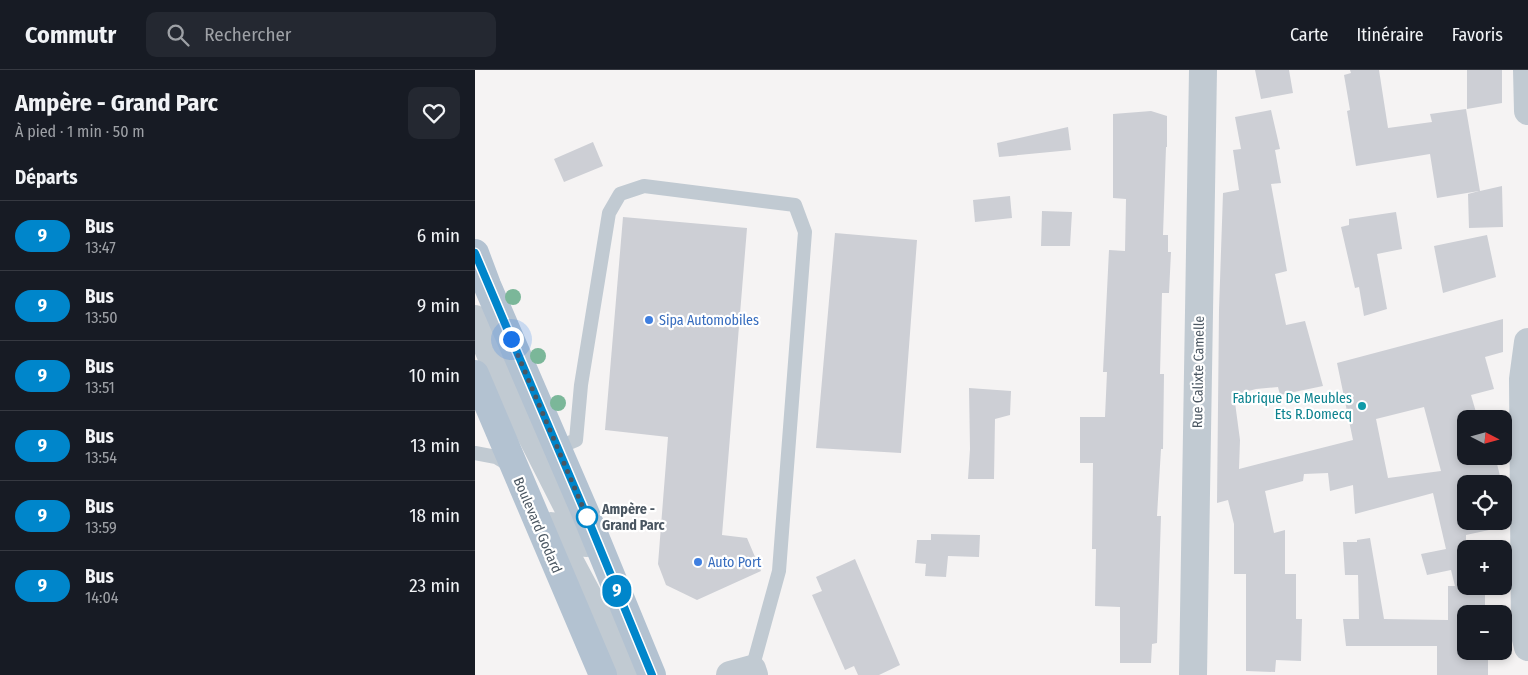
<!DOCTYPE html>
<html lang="fr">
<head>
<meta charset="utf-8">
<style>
  :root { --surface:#171b24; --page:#242831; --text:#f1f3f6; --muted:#9ea1a6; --line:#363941 }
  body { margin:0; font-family:"Fira Sans Condensed",sans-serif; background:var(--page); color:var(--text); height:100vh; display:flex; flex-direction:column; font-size:19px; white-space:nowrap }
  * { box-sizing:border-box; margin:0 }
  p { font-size:16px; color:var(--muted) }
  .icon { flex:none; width:28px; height:28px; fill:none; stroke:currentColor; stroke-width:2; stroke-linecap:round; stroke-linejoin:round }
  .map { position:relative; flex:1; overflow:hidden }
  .sheet { display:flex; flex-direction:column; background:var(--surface); width:475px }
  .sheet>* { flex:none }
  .badge { padding:0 10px; border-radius:16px; font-size:18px; line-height:32px }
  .needle { width:32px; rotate:96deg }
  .buttons { position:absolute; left:982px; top:340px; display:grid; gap:10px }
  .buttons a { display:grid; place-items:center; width:55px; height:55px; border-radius:10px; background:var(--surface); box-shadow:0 2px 8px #0003; font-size:25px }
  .you { position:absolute; width:25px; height:25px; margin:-12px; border:4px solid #fff; border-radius:50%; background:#1a73e8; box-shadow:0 0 0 8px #1a73e833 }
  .map>.badge { position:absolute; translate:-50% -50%; box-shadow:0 0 0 2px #fff }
  h2 { padding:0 15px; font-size:19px; line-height:45px }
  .round { display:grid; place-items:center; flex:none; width:52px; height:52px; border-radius:10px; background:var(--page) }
  .summary { display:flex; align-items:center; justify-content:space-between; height:85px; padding:0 15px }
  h1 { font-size:24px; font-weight:700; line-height:38px }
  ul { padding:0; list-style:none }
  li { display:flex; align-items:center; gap:15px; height:70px; padding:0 15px; border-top:1px solid var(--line) }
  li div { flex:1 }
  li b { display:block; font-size:19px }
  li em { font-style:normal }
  li .badge { min-width:55px; font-weight:700; text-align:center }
  header { display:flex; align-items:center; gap:30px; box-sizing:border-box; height:70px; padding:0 25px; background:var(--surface); border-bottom:1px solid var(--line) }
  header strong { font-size:24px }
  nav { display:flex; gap:28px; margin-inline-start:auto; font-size:18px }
  .search { width:350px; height:45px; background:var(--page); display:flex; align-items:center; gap:12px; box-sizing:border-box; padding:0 18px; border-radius:10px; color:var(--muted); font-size:19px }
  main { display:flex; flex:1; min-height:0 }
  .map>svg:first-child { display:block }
  .building { fill:#cdcfd5; fill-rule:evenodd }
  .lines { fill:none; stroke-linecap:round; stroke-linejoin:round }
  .lane { stroke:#c1cad2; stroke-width:14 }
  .street { stroke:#c1cad2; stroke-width:28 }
  .primary { stroke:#b3c2d1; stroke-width:28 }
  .tree { fill:#7bb799 }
  .line-casing { stroke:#fff; stroke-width:11 }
  .line { stroke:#0086cb; stroke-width:8 }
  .walk { stroke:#4a5661; stroke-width:5; stroke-dasharray:0 9 }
  .shop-dot { fill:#3f7fe0; stroke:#fff; stroke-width:2 }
  .culture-dot { fill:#0f9aa8; stroke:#fff; stroke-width:2 }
  .stop-dot { fill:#fff; stroke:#0086cb; stroke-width:2.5 }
  .labels { text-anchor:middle; stroke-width:4.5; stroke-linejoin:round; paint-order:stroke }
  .shop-label { font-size:14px; fill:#366cbe; stroke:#fff; text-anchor:start }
  .street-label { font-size:14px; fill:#4a5661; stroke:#fff }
  .culture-label { font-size:14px; fill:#0d838f; stroke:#fff; text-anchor:end }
  .stop-label { font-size:14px; font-weight:bold; fill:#4a5661; stroke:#fff; text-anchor:start }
</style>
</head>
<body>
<header>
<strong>Commutr</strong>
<div class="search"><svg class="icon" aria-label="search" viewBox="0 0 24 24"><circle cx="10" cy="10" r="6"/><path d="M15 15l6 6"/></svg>Rechercher</div>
<nav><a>Carte</a><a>Itinéraire</a><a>Favoris</a></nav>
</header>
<main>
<section class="sheet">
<div class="summary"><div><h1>Ampère - Grand Parc</h1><p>À pied · 1 min · 50 m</p></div><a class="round"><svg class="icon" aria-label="heart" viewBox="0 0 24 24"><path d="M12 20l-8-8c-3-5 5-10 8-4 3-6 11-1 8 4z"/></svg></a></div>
<h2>Départs</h2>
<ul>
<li><span class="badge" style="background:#0086cb;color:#fff">9</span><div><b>Bus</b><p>13:47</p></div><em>6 min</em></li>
<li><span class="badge" style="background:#0086cb;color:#fff">9</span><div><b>Bus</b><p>13:50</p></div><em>9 min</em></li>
<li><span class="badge" style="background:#0086cb;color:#fff">9</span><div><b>Bus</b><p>13:51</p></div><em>10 min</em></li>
<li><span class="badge" style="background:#0086cb;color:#fff">9</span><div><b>Bus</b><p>13:54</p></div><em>13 min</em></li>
<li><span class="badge" style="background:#0086cb;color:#fff">9</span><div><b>Bus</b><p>13:59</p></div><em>18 min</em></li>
<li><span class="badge" style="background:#0086cb;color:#fff">9</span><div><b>Bus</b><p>14:04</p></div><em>23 min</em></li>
</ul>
</section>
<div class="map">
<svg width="1053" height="605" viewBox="0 0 1053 605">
  <rect width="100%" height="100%" fill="#f5f3f3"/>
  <!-- building -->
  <path class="building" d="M 780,0 L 814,0 L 818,23 L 786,29 Z
    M 875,0 L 904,0 L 913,58 L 957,52 L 955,44 L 991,39 L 1005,121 L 1027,116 L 1028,157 L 994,158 L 993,124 L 1004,121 L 962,128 L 955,84 L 881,96 L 872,41 L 875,40 L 869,5 L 876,3 Z
    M 992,0 L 1027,0 L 1027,33 L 992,39 Z
    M 796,40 L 805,79 L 800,80 L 806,113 L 796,114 L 812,201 L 800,204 L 811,255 L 830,251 L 848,316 L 805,325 L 803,317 L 781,319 L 759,325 L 765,370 L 764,399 L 878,370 L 862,293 L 1028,249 L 1028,282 L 1010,287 L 1019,319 L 996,325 L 1003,349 L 991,349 L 991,386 L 1020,386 L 1027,414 L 991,414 L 991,451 L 1028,451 L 1028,457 L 991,465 L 991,516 L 1010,516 L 1010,544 L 991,544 L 991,581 L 1013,581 L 1013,605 L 962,605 L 962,576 L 871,576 L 868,549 L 884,549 L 883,505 L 870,505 L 868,472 L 882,472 L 882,470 L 895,468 L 909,549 L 973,550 L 973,516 L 980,516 L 976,500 L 952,505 L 946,484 L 971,479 L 958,423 L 880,444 L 878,415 L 855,421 L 853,403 L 829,404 L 828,411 L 790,421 L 799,463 L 810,460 L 810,504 L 821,504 L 821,549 L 827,549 L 826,591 L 801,590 L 800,602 L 771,601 L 771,504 L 759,504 L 759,454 L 753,430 L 742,433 L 744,240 L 748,123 L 764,120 L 758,80 L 766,79 L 760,47 ZM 949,337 L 966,401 L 913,408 L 901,349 Z
    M 676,41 L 692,46 L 692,77 L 691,77 L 688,165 L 693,165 L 693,182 L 696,182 L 694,223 L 687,223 L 685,304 L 689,304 L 688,379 L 686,379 L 682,446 L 686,446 L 682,573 L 677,574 L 676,593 L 645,593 L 645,537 L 620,536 L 621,479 L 617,479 L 618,393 L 605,393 L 605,347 L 630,347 L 632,302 L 628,302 L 634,180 L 650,181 L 651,129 L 638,128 L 638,44 Z
    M 593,57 L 596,80 L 524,87 L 522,73 Z
    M 118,72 L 128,96 L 89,112 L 79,89 Z
    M 535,126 L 537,148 L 500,152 L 498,130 Z
    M 567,141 L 597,142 L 595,176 L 566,176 Z
    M 921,142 L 927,179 L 902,184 L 912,239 L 889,246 L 884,217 L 880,218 L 866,157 L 874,155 L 874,149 Z
    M 148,147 L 272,158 L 247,465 L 272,468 L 286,501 L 222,530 L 191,515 L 183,494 L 193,367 L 130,360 Z
    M 360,163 L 442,170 L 426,383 L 341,378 Z
    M 1012,165 L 1021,207 L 968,223 L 959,176 Z
    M 494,318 L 536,321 L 535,345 L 520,349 L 519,409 L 493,409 L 495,379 Z
    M 456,464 L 505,465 L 504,487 L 473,486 L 471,507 L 450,506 L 451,494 L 440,493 L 442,470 L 456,470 Z
    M 380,489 L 425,595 L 404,605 L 383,605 L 379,596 L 370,600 L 337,525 L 347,521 L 341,507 Z"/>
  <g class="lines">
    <!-- lane -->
    <path class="lane" d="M 82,378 L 101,370 L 106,315 L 134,143 L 145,124 L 169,116 L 320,135 L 330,162 L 304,501 L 277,599
      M 0,383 L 21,387 L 36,396"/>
    <!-- street -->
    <path class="street" d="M 1052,0 L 1053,41
      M 0,249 L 18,290 L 111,473
      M 1053,272 L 1048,309 L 1050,565 L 1053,577
      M 76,456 L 140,576 L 153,605
      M 255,605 L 277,599 L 279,605
      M 718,605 L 728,0"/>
    <!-- primary -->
    <path class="primary" d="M 0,183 L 12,215 L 110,442 L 177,605
      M 0,304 L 128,605"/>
  </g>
  <!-- trees -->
  <g class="tree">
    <circle cx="38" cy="227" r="8"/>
    <circle cx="63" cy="286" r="8"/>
    <circle cx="83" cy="333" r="8"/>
  </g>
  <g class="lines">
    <!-- line casing -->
    <g class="line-casing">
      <path id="line" d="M 0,183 L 110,442 L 177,605"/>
    </g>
    <!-- line -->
    <use href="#line" class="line"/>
    <!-- walk -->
    <path class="walk" d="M 36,269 L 112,447"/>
  </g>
  <!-- markers -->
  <g class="shop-dot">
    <circle cx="174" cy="250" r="5"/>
    <circle cx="223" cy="492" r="5"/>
  </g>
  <circle class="culture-dot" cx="887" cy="336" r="5"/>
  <circle class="stop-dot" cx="112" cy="447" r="10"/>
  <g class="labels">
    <!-- shop labels -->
    <g class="shop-label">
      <text x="184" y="255">Sipa Automobiles</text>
      <text x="233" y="497">Auto Port</text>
    </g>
    <!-- street labels -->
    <g class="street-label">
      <text transform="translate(723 302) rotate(-89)" y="5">Rue Calixte Camelle</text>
      <text transform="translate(63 455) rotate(67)" y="5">Boulevard Godard</text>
    </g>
    <!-- culture labels -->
    <g class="culture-label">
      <text x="877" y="333">Fabrique De Meubles<tspan x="877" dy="16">Ets R.Domecq</tspan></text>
    </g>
    <!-- stop labels -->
    <g class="stop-label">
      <text x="127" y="444">Ampère -<tspan x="127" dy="16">Grand Parc</tspan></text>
    </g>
  </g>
</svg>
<div class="buttons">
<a><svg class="needle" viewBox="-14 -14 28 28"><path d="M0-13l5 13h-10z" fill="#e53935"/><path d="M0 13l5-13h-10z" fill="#9ea1a6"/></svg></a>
<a><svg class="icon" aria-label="locate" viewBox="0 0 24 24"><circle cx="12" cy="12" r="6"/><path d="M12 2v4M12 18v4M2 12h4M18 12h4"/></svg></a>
<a>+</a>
<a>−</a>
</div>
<div class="you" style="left:36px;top:269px"></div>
<b class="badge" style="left:142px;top:521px;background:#0086cb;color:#fff">9</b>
</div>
</main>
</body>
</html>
